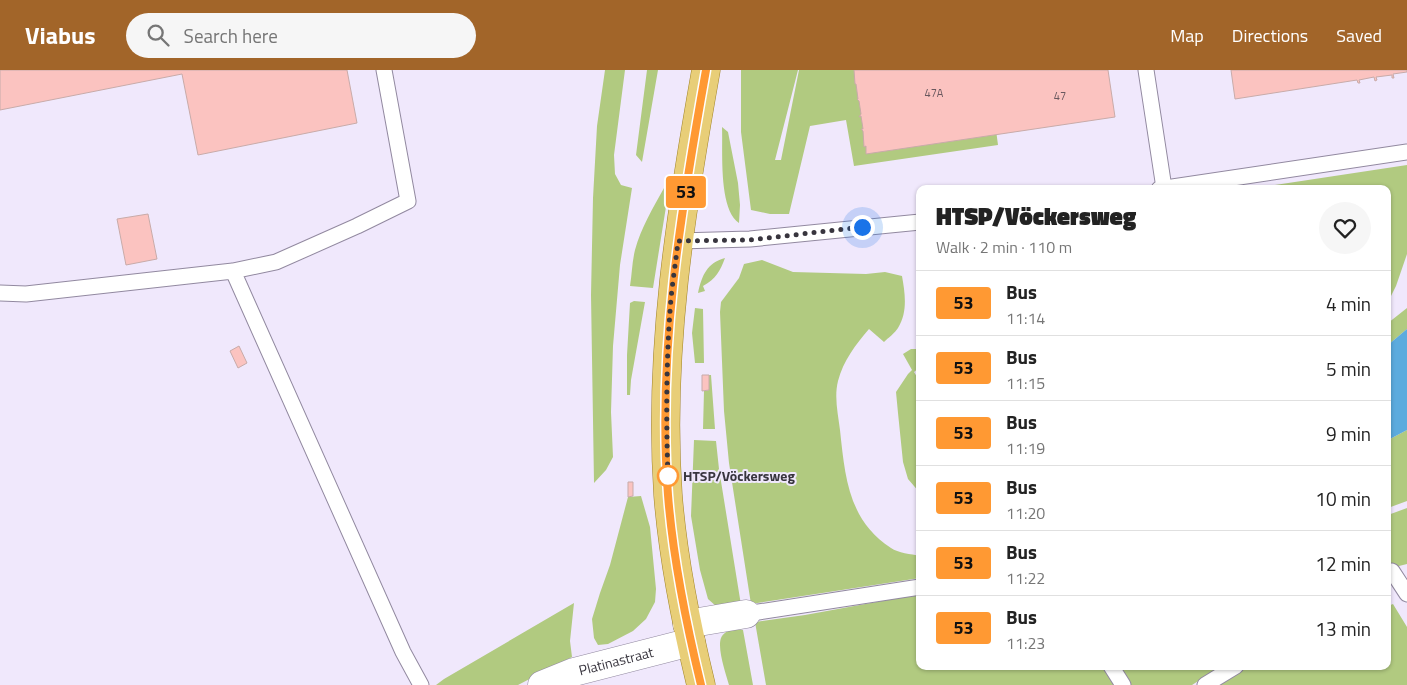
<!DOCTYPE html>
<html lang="en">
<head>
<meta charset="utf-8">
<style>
  :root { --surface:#fff; --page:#f6f6f6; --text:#222; --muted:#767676; --line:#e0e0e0; --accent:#a26529 }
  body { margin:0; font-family:"Titillium Web",sans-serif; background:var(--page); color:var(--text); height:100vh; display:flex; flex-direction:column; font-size:19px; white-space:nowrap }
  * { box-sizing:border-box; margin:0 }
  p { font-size:16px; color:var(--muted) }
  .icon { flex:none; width:28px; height:28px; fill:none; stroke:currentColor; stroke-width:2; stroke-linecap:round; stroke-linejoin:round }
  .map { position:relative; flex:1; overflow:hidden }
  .details { position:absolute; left:916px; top:115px; width:475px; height:485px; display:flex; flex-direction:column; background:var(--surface); border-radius:10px; box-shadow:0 1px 4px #0004 }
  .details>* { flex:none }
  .badge { padding:0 10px; border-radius:4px; font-size:18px; line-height:32px }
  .you { position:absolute; width:25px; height:25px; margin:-12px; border:4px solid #fff; border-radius:50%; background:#1a73e8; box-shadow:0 0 0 8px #1a73e833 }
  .map>.badge { position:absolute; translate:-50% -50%; box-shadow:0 0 0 2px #fff }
  .round { display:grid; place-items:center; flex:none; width:52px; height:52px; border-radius:26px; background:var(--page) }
  .overview { display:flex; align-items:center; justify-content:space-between; height:85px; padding:0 20px }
  h1 { font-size:24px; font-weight:800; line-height:38px }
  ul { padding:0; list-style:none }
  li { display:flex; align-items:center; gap:15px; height:65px; padding:0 20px; border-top:1px solid var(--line) }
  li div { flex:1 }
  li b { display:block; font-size:19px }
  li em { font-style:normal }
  li .badge { min-width:55px; font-weight:700; text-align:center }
  header { display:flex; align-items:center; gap:30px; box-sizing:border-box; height:70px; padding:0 25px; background:var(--accent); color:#fff }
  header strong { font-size:24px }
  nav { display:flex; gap:28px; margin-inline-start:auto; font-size:18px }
  .search { width:350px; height:45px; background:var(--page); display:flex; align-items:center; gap:12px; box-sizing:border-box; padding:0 18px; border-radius:28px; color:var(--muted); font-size:19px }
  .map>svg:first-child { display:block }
  .green { fill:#b1ca80 }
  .water { fill:#5cabde }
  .building { fill:#fbc3c0; stroke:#c8aba9 }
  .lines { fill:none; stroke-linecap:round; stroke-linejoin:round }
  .lane-casing { stroke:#9289a0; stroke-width:17 }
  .street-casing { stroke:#9289a0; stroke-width:29 }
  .primary-casing { stroke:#a08429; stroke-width:29 }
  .lane { stroke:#fff; stroke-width:15 }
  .street { stroke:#fff; stroke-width:28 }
  .primary { stroke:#e8ce78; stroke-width:28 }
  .line-casing { stroke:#fff; stroke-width:11 }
  .line { stroke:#f93; stroke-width:8 }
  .walk { stroke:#38353e; stroke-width:5; stroke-dasharray:0 9 }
  .stop-dot { fill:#fff; stroke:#f93; stroke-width:2.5 }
  .labels { text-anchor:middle; stroke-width:4; stroke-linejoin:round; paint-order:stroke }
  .number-label { font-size:11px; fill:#69585e }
  .stop-label { font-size:14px; font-weight:bold; fill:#38353e; stroke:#f0e8fc; text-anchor:start }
  .street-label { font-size:14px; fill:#38353e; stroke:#f0e8fc }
</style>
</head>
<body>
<header>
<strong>Viabus</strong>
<div class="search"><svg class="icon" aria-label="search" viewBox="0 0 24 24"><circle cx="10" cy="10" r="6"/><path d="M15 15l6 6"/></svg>Search here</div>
<nav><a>Map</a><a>Directions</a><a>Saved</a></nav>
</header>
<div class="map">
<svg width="1407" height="615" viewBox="0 0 1407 615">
  <rect width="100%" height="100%" fill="#f0e8fc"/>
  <!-- green -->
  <path class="green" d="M 605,0 L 625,0 L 614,85 L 615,104 L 621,115 L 632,118 L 620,195 L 613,276 L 611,342 L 613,387 L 606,400 L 594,413 L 591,225 L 593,128 L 597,56 Z
    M 647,0 L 658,0 L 642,92 L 636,85 Z
    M 741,0 L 798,0 L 775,90 L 781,90 L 799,0 L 988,0 L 998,75 L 854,96 L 846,50 L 810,56 L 789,144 L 770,144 L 751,140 L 741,62 Z
    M 722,57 L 728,62 L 738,113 L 740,135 L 739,153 C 718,139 723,80 722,57 Z
    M 1407,95 L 1407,184 L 1396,216 L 1388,232 L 1388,119 L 1248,119 Z
    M 664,118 L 669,118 L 653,218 L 630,216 C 632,204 632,192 635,180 C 641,158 653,138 664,118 Z
    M 725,188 C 720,201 716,209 703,216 L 705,221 L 698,223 C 702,205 707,193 725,188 Z
    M 762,190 L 793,202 L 866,204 L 885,202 L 902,206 C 905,223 908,242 898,258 C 895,263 888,268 884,272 L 869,259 C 856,274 843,291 838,311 C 834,327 838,344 840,360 C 845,406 848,450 891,478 C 898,483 911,484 920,486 L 920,508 L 751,534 L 729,393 L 724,341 L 720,242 L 721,232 L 739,208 L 744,194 Z
    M 634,231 L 645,232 L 631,310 L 630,325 L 627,325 L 627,285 L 630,233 Z
    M 695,238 L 703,239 L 704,293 L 695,293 L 692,263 Z
    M 1407,238 L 1407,259 L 1388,275 L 1388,253 Z
    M 911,279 L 918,279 L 920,282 L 920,297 L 914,302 L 920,312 L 920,423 L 908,409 L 903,392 L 898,343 L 896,322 L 908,304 L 912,300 L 903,284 Z
    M 709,305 L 711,305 L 715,359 L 703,359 L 704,321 L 709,320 Z
    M 1407,360 L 1407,431 L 1388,438 L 1388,370 Z
    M 694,370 L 716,371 L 719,399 L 741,535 L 717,537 L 708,529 L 700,500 L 691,446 Z
    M 641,426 L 650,457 L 656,519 L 655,532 L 646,549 L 633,561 L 608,574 L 598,575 L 594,568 L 592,549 L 600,523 L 610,495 L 628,427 Z
    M 1407,438 L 1407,494 L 1391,498 L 1388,492 L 1388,445 Z
    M 920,524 L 920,596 L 1103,596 L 1114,615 L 766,615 L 755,552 L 805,545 Z
    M 574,533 L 570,571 L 572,587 L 518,615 L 436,615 L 444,609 Z
    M 1393,534 L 1407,557 L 1407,615 L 1215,615 L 1245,596 L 1388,596 L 1388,536 Z
    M 733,558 L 743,560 L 753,615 L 729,615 C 726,604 717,579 721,568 C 723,563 728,561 733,558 Z
    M 1118,596 L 1222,596 L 1192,615 L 1130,615 Z"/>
  <!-- water -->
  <path class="water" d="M 1407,259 L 1407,360 L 1388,370 L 1388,275 Z"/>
  <!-- building -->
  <path class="building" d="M 0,0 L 347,0 L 357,53 L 198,85 L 182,4 L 0,40 Z
    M 854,0 L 1108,0 L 1115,47 L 866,84 L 866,76 L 864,77 L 863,61 L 861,59 L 863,59 L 861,46 L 859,47 L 861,44 L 859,31 L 857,29 L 858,29 L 856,14 L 855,14 Z
    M 1231,0 L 1407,0 L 1407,2 L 1393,4 L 1394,8 L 1392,8 L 1392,5 L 1376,7 L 1377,10 L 1375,11 L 1374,7 L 1359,10 L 1360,13 L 1358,13 L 1357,10 L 1235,29 Z
    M 148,144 L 157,189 L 126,195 L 117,149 Z
    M 239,276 L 247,293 L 238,298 L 230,281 Z
    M 702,305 L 709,305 L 709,320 L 702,321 Z
    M 628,412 L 633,412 L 633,426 L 628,427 Z"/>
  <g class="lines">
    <!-- lane casing -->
    <g class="lane-casing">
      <path id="lane" d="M 1146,0 L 1164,118
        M 1159,119 L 1407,82
        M 679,171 L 750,169 L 920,152
        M 233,201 L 403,582 L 421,615
        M 0,223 L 26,224 L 233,201 L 276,192 L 357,156 L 408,131 L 384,0
        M 1392,501 L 1407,524
        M 746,544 L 920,517
        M 1111,596 L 1123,615
        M 1205,615 L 1236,596"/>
    </g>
    <!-- street casing -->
    <g class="street-casing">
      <g id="street">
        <path d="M 687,554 L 746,544"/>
        <path id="s1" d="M 542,615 L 574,602 L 691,572"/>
      </g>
    </g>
    <!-- primary casing -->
    <g class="primary-casing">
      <path id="primary" d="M 701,615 C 686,553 673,489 668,425 C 658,282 681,140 706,0"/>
    </g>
    <!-- lane -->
    <use href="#lane" class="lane"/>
    <!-- street -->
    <use href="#street" class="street"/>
    <!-- primary -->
    <use href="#primary" class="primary"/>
  </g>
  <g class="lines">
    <!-- line casing -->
    <g class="line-casing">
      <path id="line" d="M 701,615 C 686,553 673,489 668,425 C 657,282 681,140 706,0"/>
    </g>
    <!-- line -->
    <use href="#line" class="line"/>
    <!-- walk -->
    <path class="walk" d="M 668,406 L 668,409 C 666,349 666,289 671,228 C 673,209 676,190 678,171 L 750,170 L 862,157"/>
  </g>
  <!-- markers -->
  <circle class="stop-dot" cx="668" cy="406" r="10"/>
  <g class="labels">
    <!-- number labels -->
    <g class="number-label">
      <text x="934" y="27">47A</text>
      <text x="1060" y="30">47</text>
    </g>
    <!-- stop labels -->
    <g class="stop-label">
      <text x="683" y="411">HTSP/Vöckersweg</text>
    </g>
    <!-- street labels -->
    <g class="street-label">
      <text dy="5" stroke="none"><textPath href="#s1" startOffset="78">Platinastraat</textPath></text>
    </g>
  </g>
</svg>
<div class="you" style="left:862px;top:157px"></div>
<b class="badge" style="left:686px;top:122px;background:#f93;color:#111">53</b>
<section class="details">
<div class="overview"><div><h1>HTSP/Vöckersweg</h1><p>Walk · 2 min · 110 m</p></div><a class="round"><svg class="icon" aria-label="heart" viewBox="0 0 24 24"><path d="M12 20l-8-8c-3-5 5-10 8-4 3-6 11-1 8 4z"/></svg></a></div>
<ul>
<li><span class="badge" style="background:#f93;color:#111">53</span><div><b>Bus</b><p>11:14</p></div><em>4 min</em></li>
<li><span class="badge" style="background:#f93;color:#111">53</span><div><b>Bus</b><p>11:15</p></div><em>5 min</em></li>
<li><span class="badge" style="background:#f93;color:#111">53</span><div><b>Bus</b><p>11:19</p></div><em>9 min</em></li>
<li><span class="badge" style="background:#f93;color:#111">53</span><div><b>Bus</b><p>11:20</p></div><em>10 min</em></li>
<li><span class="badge" style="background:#f93;color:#111">53</span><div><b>Bus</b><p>11:22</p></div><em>12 min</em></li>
<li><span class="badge" style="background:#f93;color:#111">53</span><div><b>Bus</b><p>11:23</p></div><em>13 min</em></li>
</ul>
</section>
</div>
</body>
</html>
